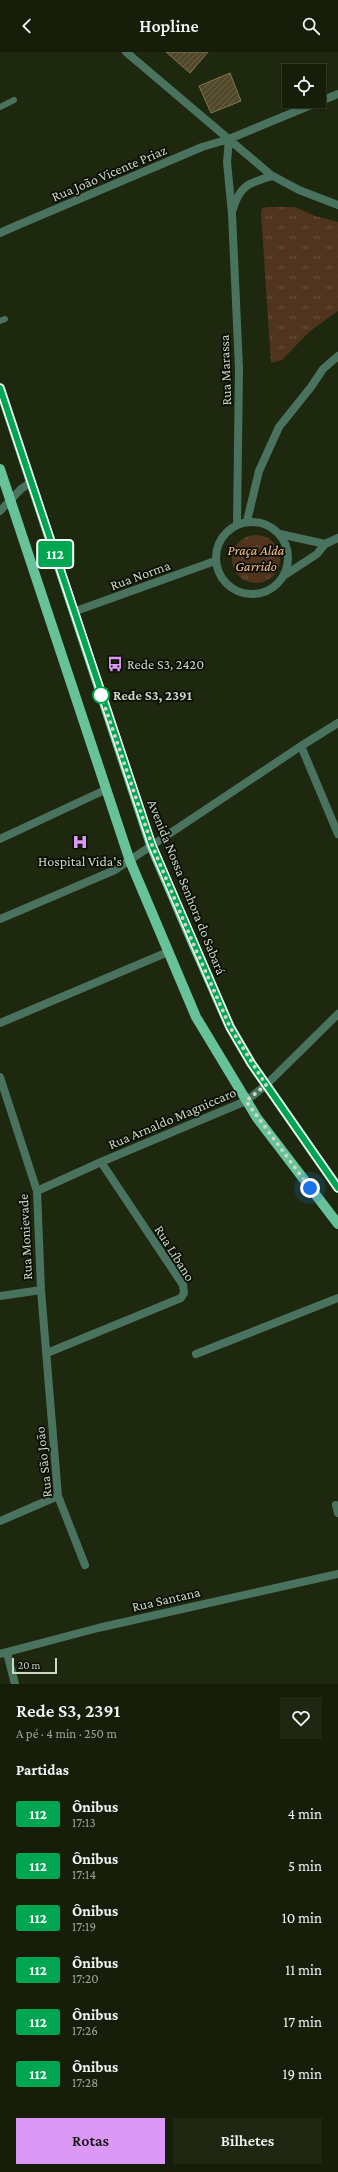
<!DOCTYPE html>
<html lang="pt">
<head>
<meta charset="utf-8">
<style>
  :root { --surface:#161e0a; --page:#1f2713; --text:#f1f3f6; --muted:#9ea29c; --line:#353c2b; --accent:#db99f5 }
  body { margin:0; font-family:"Crimson Pro",serif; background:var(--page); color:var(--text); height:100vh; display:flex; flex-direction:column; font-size:15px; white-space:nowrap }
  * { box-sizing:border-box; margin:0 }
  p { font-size:13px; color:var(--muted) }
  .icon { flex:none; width:22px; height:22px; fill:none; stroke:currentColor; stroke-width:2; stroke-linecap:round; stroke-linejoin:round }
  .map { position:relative; height:1632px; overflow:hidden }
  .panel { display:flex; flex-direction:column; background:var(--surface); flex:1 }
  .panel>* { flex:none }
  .badge { padding:0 8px; border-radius:3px; font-size:14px; line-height:26px }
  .controls { position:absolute; left:282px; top:12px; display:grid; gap:8px }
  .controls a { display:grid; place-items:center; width:44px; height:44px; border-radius:0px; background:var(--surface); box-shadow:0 1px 3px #0004,0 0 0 1px var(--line); font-size:20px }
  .scale { position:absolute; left:12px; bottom:10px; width:45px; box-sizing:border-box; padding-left:4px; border:2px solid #ced6c6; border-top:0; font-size:11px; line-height:14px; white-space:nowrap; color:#ced6c6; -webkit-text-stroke:3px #0a0f05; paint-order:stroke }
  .you { position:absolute; width:20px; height:20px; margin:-10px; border:3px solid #fff; border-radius:50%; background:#1a73e8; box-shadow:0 0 0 6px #1a73e833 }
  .map>.badge { position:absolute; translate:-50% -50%; box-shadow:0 0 0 2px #fff }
  h2 { padding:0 16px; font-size:15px; line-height:36px }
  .round { display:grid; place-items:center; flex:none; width:42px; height:42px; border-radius:0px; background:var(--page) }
  .head { display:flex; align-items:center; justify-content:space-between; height:68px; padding:0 16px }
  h1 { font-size:19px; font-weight:600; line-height:30px }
  .action { display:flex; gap:8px; margin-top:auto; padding:8px 16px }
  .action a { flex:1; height:46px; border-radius:0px; background:var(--accent); color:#111; font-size:16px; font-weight:600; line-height:46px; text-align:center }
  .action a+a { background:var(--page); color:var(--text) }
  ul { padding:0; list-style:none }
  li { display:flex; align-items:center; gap:12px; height:52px; padding:0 16px }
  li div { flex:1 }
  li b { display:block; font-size:15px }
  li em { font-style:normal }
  li .badge { min-width:44px; font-weight:700; text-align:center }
  header { display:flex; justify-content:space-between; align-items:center; height:52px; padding:0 16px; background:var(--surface); font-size:18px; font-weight:600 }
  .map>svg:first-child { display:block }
  .park { fill:url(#park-tufts) }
  .building { fill:url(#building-hatch); stroke:#807656 }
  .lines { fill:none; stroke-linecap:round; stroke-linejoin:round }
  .service { stroke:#4a735f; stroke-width:6 }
  .pedestrian { stroke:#4a735f; stroke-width:8 }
  .minor { stroke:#4a735f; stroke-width:8 }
  .tertiary { stroke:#4a735f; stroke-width:8 }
  .primary { stroke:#68c299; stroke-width:10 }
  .line-casing { stroke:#fff; stroke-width:9 }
  .line { stroke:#00a651; stroke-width:6 }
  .walk { stroke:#ced6c6; stroke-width:4; stroke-dasharray:0 7.2 }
  .stop-dot { fill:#fff; stroke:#00a651; stroke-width:2 }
  .labels { text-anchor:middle; stroke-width:3.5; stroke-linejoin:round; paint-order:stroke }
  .street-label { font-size:14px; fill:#ced6c6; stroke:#0a0f05 }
  .park-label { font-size:14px; font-style:italic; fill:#fabd8d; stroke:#0a0f05 }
  .poi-label { font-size:14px; fill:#ced6c6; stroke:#0a0f05; text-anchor:start }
  .stop-label { font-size:14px; font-weight:bold; fill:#ced6c6; stroke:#0a0f05; text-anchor:start }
</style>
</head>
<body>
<header><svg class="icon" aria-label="back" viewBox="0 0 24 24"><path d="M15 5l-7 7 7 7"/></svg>Hopline<svg class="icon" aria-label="search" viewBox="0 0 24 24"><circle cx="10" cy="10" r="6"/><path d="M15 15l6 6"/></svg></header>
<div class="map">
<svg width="338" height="1632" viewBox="0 0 338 1632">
  <defs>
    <pattern id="park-tufts" width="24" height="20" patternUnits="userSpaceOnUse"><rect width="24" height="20" fill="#50341d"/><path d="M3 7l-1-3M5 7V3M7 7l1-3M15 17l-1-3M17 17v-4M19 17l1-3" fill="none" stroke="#68513c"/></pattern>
    <pattern id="building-hatch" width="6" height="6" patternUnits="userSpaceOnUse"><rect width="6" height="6" fill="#52492a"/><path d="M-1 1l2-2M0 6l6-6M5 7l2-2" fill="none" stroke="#6a6247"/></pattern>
  </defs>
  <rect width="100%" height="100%" fill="#1d280e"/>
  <!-- park -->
  <path class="park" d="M 268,155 L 295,155 L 315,164 L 338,170 L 338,259 L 309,280 L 282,308 L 271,311 L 261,161 L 262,156 Z
    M232 507a24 24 0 1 1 48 0a24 24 0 1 1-48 0Z"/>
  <!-- building -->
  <path class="building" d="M 166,0 L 208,0 L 190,21 Z
    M 230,21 L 241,49 L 211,61 L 199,34 Z"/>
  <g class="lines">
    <!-- service -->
    <path class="service" d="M 0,55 L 14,48
      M 0,269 L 5,267"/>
    <!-- pedestrian -->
    <path class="pedestrian" d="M 0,181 L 18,173"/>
    <!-- minor -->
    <path class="minor" d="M 126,0 L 271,123 L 299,138 L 338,153
      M 229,87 L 227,110 L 232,162 L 239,316 L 237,472
      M 233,157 C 240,133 249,131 272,124
      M 18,173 L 202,95 L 229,87 L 338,42
      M 247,469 L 259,419 L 279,375 L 311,335 L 323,317 L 338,304
      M216 506a36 36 0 1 1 72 0a36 36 0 1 1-72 0Z
      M 280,482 L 325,492
      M 285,523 L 317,502 L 325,492 L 338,486
      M 73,560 L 215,509
      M 301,694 L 338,782
      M 0,787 L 105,738
      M 0,867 L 115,818 L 301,694 L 338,671
      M 0,971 L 168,900
      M 0,1025 L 37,1139 L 41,1238 L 58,1444 L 85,1513
      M 37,1139 L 101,1110 L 246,1049 L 266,1033 L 338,962
      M 0,1244 L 41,1238
      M 47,1301 L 181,1246 L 184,1241 L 183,1233 L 101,1110
      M 196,1302 L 338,1246
      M 336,1453 L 338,1461
      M 0,1469 L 58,1444
      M 7,1601 L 15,1632
      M 0,1602 L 98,1576 L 338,1522"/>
    <!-- tertiary -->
    <path class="tertiary" d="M 0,459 L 21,437 L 31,430"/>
    <!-- primary -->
    <path class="primary" d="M 0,336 L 151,793 L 193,891 L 230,975 L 251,1011 L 338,1136
      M 0,417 L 130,809 L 196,965 L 257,1066 L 338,1172"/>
  </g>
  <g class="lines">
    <!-- line casing -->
    <g class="line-casing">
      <path id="line" d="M 0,336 L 152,793 L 230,975 L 251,1011 L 338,1136"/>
    </g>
    <!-- line -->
    <use href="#line" class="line"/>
    <!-- walk -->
    <path class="walk" d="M 101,643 L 152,793 L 193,891 L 230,975 L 266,1033 L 246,1049 L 310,1136"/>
  </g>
  <!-- icons -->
  <defs>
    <g id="bus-bare" transform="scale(1.2)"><path d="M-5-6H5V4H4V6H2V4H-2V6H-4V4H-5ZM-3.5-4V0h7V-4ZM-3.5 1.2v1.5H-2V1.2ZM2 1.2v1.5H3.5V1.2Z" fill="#db99f5" stroke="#0a0f05" stroke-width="2.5" paint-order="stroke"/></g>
    <g id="hospital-bare" transform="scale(1.2)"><path d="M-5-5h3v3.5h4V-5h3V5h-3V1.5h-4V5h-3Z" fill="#db99f5" stroke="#0a0f05" stroke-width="2.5" paint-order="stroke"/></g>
  </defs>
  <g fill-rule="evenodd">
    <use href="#bus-bare" x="115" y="612"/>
    <use href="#hospital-bare" x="80" y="790"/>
  </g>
  <!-- markers -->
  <circle class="stop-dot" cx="101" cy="643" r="8"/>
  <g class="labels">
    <!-- street labels -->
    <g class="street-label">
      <text transform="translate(109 121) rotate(-23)" y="5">Rua João Vicente Priaz</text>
      <text transform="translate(225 318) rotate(-92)" y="5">Rua Marassa</text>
      <text transform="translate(140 523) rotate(-20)" y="5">Rua Norma</text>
      <text transform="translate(187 835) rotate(68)" y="5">Avenida Nossa Senhora do Sabará</text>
      <text transform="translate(172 1066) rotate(-23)" y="5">Rua Arnaldo Magniccaro</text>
      <text transform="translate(25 1185) rotate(-93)" y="5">Rua Monievade</text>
      <text transform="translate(175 1201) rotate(58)" y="5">Rua Líbano</text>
      <text transform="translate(43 1410) rotate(-96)" y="5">Rua São João</text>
      <text transform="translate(166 1547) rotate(-13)" y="5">Rua Santana</text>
    </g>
    <!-- park labels -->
    <g class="park-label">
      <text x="256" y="503">Praça Alda<tspan x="256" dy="16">Garrido</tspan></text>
    </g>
    <!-- poi labels -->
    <g class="poi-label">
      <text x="127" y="617">Rede S3, 2420</text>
      <text x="80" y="814" text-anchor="middle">Hospital Vida's</text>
    </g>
    <!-- stop labels -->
    <g class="stop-label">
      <text x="113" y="648">Rede S3, 2391</text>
    </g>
  </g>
</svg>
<div class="controls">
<a><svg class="icon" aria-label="locate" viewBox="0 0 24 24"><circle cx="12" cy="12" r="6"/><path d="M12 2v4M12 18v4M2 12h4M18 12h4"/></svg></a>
</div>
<div class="scale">20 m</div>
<div class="you" style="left:310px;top:1136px"></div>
<b class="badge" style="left:55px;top:502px;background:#00a651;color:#fff">112</b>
</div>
<section class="panel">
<div class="head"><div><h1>Rede S3, 2391</h1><p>A pé · 4 min · 250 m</p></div><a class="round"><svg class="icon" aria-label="heart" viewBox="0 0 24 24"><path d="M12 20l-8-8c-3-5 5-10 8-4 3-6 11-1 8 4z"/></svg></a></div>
<h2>Partidas</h2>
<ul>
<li><span class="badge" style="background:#00a651;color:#fff">112</span><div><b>Ônibus</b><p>17:13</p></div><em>4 min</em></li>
<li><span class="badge" style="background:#00a651;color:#fff">112</span><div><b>Ônibus</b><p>17:14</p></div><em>5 min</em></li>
<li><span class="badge" style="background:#00a651;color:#fff">112</span><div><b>Ônibus</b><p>17:19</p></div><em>10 min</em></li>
<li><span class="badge" style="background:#00a651;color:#fff">112</span><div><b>Ônibus</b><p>17:20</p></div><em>11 min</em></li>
<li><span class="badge" style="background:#00a651;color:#fff">112</span><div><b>Ônibus</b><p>17:26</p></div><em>17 min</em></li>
<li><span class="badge" style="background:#00a651;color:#fff">112</span><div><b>Ônibus</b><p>17:28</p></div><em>19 min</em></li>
</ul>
<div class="action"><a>Rotas</a><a>Bilhetes</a></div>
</section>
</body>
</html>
